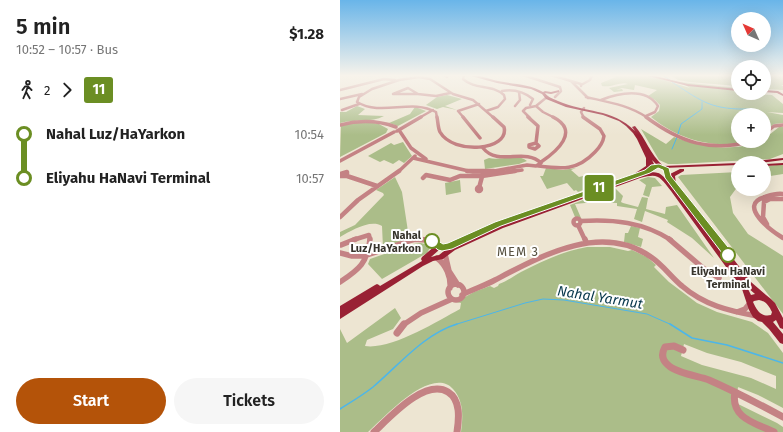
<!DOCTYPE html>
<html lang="en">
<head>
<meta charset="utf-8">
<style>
  :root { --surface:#fff; --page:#f6f6f6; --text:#222; --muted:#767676; --accent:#b45309 }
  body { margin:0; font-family:"Fira Sans",sans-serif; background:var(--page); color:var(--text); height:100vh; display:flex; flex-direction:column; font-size:15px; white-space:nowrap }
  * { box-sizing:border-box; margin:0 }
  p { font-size:13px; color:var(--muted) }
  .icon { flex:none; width:22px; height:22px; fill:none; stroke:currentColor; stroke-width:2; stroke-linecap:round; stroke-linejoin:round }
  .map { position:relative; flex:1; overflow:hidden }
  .sheet { display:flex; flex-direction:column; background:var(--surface); width:340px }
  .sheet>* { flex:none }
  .badge { padding:0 8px; border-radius:3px; font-size:14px; line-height:26px }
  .needle { width:26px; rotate:315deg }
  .tools { position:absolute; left:391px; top:12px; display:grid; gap:8px }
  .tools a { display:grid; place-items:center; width:40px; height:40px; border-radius:50%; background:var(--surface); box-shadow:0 4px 16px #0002; font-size:20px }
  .map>.badge { position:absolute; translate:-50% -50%; box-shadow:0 0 0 2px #fff }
  .legs { display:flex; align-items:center; gap:6px; height:44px; padding:0 16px; font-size:13px }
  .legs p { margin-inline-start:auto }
  .summary { display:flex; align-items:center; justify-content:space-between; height:68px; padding:0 16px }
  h1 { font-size:22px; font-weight:600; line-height:30px }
  .cta { display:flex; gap:8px; margin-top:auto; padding:8px 16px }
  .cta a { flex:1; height:46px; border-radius:24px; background:var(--accent); color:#fff; font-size:16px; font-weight:600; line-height:46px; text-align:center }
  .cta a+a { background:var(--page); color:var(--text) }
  ul { padding:0 16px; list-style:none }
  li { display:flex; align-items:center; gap:14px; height:44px; font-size:15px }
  li i { display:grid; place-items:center; width:6px; height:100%; margin:0 5px; background:currentColor }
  li i::after { content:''; width:10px; height:10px; margin:-5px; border:3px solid; border-radius:50%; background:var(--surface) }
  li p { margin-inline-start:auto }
  li:first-child i { background:linear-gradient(#0000 50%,currentColor 0) }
  li:last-child i { background:linear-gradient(currentColor 50%,#0000 0) }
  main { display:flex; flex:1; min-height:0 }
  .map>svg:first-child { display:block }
  .green { fill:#abbd89; fill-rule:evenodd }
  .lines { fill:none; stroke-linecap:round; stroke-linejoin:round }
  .stream-far1 { stroke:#4cb6ea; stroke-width:1 }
  .stream { stroke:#4cb6ea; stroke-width:1.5 }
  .minor-far4 { stroke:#c48284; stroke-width:2.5 }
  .minor-far3 { stroke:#c48284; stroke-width:3.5 }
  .minor-far2 { stroke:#c48284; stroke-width:4.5 }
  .minor-far1 { stroke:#c48284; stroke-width:5.5 }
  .minor { stroke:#c48284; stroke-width:7 }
  .major { fill:#992134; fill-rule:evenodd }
  .line-1 { fill:#6b8e23; stroke:#fff }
  .stop-1-dot { fill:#fff; stroke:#6b8e23; stroke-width:2 }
  .labels { text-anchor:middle; stroke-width:4; stroke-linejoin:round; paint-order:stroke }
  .stop-label { font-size:11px; font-weight:bold; fill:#37342c; stroke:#fff; text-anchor:end }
  .quarter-label { font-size:13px; letter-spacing:1px; fill:#585242; stroke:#fff }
  .near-water-label { font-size:14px; font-style:italic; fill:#06364b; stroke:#fff }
</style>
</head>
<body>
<main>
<section class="sheet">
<div class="summary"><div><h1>5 min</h1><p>10:52 – 10:57 · Bus</p></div><b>$1.28</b></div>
<div class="legs"><svg class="icon" aria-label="walk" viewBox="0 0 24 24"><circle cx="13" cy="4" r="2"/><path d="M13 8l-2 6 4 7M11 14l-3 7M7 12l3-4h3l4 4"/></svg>2<svg class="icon" aria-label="forward" viewBox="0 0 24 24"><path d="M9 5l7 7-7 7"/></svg><b class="badge" style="background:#6b8e23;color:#fff">11</b></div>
<ul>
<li><i style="color:#6b8e23"></i><b>Nahal Luz/HaYarkon</b><p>10:54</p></li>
<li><i style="color:#6b8e23"></i><b>Eliyahu HaNavi Terminal</b><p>10:57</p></li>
</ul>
<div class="cta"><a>Start</a><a>Tickets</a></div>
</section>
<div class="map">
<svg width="443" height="432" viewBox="0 0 443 432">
  <rect width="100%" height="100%" fill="#ede5d2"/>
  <!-- green -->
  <path class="green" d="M 267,75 L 307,75 L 350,88 L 340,82 L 398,88 L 395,90 L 398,91 L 398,93 L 432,95 L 443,104 L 443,113 L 427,112 L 443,115 L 443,123 L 434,124 L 424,131 L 424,115 L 398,115 L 398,141 L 408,141 C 373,150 338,139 311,117 L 319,111 L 320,105 L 315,100 L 308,96 L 317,90 L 295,85 L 294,90 L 282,88 L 276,90 L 282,89 L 283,91 L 274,92 L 269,88 L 288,84 C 281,81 271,88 262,86 L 261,83 L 276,77 Z
    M 331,75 L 398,75 L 398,86 L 350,82 L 338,80 Z
    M 424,75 L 443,75 L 443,85 L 441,85 L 443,86 L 443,90 L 424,89 Z
    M 107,95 L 122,99 L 105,106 L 117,110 L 103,107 L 97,109 L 86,105 L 97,97 Z
    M 17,106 L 25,109 L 18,115 L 44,116 C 31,123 15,119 0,123 L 0,112 L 6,112 Z
    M 75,107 L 86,111 L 58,126 L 49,123 L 70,114 Z
    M 23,121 L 39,124 L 48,129 L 46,133 L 0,157 L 1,126 Z
    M 439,127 L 443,127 L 443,154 L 430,159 L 337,164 L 328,164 L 319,160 L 301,129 L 326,144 L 334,137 C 357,145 379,150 403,146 C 410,145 417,141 424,141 L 424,139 Z
    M 63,142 L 72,156 L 64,163 L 59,160 L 53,164 L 44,160 L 40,162 L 28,156 L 51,143 L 54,145 Z
    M 149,158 C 160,161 178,153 187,161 L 179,164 L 145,169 L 144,160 Z
    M 443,164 L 443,174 L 424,177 L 424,167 Z
    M 206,168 L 223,170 L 236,168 L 231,170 L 239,177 L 243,176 L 251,187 L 238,192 L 236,190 L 234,191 L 227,183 L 207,189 L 200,176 L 203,176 Z
    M 398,172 L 398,186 L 390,197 L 393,213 L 408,234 L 443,256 L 443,314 L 338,177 L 341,175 Z
    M 55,177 L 62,192 L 69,238 L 43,248 L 42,226 C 30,219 11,231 0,237 L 0,232 L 15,225 L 44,195 L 43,193 L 36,190 Z
    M 308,177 L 315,178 L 322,186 L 312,187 L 309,197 L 303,195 L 306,185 L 299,180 Z
    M 120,180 L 121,192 L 106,195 L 105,183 Z
    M 275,188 L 283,196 L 281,202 L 283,203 L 298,207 L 302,197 L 308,198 L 306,209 L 325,214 L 326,207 L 337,205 L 374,258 L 352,238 L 327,222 L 328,220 L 305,211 L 302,222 L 294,219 L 297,209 L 277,206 L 277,203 L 255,202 L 235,204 L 241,218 L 235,217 L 230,205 Z
    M 291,226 L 300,228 L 298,237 L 303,239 L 301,247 L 284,242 L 285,233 L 288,233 Z
    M 81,243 L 88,245 L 90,248 L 87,253 L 42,279 L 28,264 L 30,259 L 73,244 Z
    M 247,247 L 270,247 L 288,251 L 292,250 L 307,257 L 316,265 L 314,267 L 329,282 L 357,303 L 377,312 L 412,322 L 428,333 L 443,353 L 443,408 L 418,395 L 393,385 L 398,387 L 396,403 L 437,423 L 443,427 L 443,432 L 121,432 C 123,417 124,401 113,389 C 91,365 44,418 28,432 L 0,432 L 0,329 L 7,343 L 55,308 L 61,318 L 53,329 L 27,340 L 25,346 C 51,350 96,322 120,309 L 121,303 L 116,302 L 134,292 L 150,286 L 154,288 L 158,286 L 159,284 C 168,281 173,276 181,272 C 203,261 223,251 247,247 ZM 344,344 L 367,353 L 401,362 L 436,376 L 436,389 L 411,378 L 362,365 L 341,356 Z"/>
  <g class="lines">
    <!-- stream-far1 -->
    <path class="stream-far1" d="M 0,75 L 32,76
      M 322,75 L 330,80
      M 332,82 C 364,103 372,110 412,109
      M 338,134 L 341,124 L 362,109 L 362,102
      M 332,149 L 337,137
      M 114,325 L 185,303 L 203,299 L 224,300 L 307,314 L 332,325"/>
    <!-- stream -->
    <path class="stream" d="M 330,324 L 352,338 L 387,345 L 443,363
      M 0,409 C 11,402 23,395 33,387 C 59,365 84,334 117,324"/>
    <!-- minor-far4 -->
    <path class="minor-far4" d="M 104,75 L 107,77
      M 124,75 L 123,79 C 135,90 152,84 164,95 L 165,99 L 158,107 L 146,111
      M 183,75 L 220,87 L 221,91 L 215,97
      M 211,75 L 241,84 L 241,86
      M 231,81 L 248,98
      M 241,85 L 250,80 L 252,75
      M 68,88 L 78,94 L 53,94 Z
      M 0,90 L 44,79 L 55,80
      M 162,91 C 173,89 184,92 193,99 L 190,105
      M 78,94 L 96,96 L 110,93
      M 207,97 L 196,106 L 203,112 L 215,118
      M 246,97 C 268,102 289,105 308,118
      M 0,99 L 22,94
      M 261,100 C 278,93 306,87 318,106 L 315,112 L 306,116
      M 175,106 L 180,100 L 179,92
      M 244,108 L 241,112 L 244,118
      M 2,110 L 19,104
      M 79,118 L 93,110
      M 97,118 L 96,112 C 71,98 42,117 17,102 L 19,97 L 32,89 L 59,80 L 79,77 L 90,79 L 113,94 L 133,100 L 154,118
      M 124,118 L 118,111 L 139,104
      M 190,118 L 183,111 L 186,108 L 196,106"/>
    <!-- minor-far3 -->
    <path class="minor-far3" d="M 97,117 C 98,122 98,128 100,132 C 113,155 170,151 164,127 L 153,117
      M 123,117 L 140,138
      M 188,117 L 198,126 L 196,143
      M 306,117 C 340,142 370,153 412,141
      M 0,125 C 19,120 37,120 56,127
      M 59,130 L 71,148 L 86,159
      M 57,131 L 81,117
      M 424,134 L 434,126 L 443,125
      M 196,143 L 199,146 L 195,149 L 189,147 L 189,145 Z
      M 73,158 L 133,172 L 149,172 L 187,165 L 196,166 L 201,163 C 185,147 158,167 143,148
      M 0,161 L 54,132
      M 201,162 C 216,152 241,131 213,117
      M 198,166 C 222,169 237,171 255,152 C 260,147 263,143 264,136 L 260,129 L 243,117
      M 58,172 L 75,156
      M 168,172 L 182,170"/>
    <!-- minor-far2 -->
    <path class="minor-far2" d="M 127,171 L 154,171
      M 0,174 L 7,172 L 7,176
      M 0,176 L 7,176 L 37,186
      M 83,178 L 86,175 L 110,180 L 120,176 L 142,176 L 175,171
      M137 189a2 2 0 1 1 4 0a2 2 0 1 1-4 0Z
      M 139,188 L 143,173
      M 443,194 C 436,193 431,195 425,197 C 396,205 433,232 443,238
      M 0,217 L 18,200 L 59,171
      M233.5 222a3.5 3.5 0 1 1 7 0a3.5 3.5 0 1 1-7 0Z
      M 241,221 C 273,219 303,222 331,240
      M 427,224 L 423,217 L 424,202 L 430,199 L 443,199
      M 238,225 L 245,240
      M 13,240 L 29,235 L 30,240
      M 72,240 L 88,240"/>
    <!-- minor-far1 -->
    <path class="minor-far1" d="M 245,239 L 246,242
      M 329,239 L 363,268 L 379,278
      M 1,245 L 16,239
      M 0,253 L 12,256 L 24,256 L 75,239 L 87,240 L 102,247
      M 105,254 L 109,271 L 118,285
      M 97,258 C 106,265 111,277 110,288
      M 0,282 C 20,269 27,263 30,239
      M108 292a8 8 0 1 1 16 0a8 8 0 1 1-16 0Z
      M 122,295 C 133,289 144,286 155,280 C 201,256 261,222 311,257 C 323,265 331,277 342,286 C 364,305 389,311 417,316
      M 397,312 L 405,309 L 410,303
      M 63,325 L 81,313 L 112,299"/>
    <!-- minor -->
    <path class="minor" d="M 57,333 L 64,324
      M 343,350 L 334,346 L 325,347 C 321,354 322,360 328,365 C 336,373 358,376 369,380 C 394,391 419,404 443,417
      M 395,392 C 390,418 415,423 434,432
      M 34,432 C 50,417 85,378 108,392 C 121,400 119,419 117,432"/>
    <!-- major -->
    <path class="major" d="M 123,75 L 127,75 L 124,77 L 123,76 Z
      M 131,75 C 140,75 149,79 158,81 C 173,84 190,84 203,92 L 205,91 L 211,92 L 219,90 L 219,92 L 211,94 L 205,93 C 209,98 212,98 218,101 C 245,113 272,108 295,131 L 292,127 L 295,126 C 306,139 310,154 323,166 L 398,163 L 400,163 L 398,163 L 398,165 L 323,168 L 319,167 L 312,160 L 314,164 L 314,169 L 310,169 L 310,168 L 299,175 C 305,174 312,171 318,173 C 328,175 368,233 377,245 L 341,196 L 326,178 L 324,173 L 324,172 L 328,172 L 330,176 L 330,174 L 340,169 L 344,169 L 344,171 L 335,176 L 336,184 L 411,282 L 426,295 L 431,299 L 435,303 L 443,318 L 443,329 L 440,328 L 436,320 L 433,322 L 443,334 L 443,344 L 440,343 L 429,329 L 422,322 L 418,321 L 413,317 L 409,310 L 402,289 L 331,191 C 319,176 319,173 300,178 L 163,228 L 115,250 L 103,259 L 93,261 L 83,266 L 0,319 L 0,306 L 35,285 L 37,284 L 39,285 L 40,286 L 82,261 L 81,259 L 82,257 L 95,246 L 113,243 L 116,244 L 159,224 L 295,176 L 294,175 L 294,174 L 306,166 L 306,158 L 297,139 L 293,133 L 286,126 L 279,121 L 263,115 L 226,107 L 206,99 L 202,94 L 191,89 L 157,83 L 131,76 ZM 108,248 L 99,255 L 91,257 L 99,250 ZM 407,287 L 415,294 L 411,295 ZM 419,300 C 426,301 429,306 432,312 L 431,315 C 421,317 417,311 413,302 L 414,301 Z
      M 308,75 L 311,75 L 348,84 L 398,89 L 398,91 L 348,86 L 308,76 Z
      M 424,90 L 438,91 L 443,94 L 443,96 L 437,93 L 424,92 Z
      M 443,158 L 443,160 L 419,163 L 405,163 L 407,162 Z
      M 443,163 L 443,165 L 426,166 L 424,165 L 424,164 L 426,164 Z"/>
  </g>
  <!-- sky -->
  <linearGradient id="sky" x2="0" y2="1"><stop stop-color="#69b5e9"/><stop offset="0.56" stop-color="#f7f3eb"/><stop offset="1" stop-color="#f7f3eb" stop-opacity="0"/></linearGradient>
  <rect width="443" height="135" fill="url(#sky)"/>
  <!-- line-1 -->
  <path class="line-1" d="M 319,164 L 329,168 L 331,176 L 392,252 L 393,255 L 392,257 L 385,257 L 325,178 L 323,170 L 318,168 L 310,173 L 161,226 L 112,249 L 102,251 L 98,250 L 88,241 L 92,237 L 103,244 L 108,243 L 155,222 L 305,170 L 311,165 Z"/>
  <!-- markers -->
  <g class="stop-1-dot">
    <circle cx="92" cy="241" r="7"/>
    <circle cx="388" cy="255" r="7"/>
  </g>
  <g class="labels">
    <!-- stop labels -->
    <g class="stop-label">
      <text x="81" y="239">Nahal<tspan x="81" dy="13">Luz/HaYarkon</tspan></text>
      <text x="388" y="275" text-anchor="middle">Eliyahu HaNavi<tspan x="388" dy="13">Terminal</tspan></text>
    </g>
    <!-- quarter labels -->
    <g class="quarter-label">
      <text x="178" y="256">MEM 3</text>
    </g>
    <!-- near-water labels -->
    <g class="near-water-label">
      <text transform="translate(260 297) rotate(9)" y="5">Nahal Yarmut</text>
    </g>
  </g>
</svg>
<div class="tools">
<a><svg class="needle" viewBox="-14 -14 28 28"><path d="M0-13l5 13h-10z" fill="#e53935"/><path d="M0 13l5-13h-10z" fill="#767676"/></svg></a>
<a><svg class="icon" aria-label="locate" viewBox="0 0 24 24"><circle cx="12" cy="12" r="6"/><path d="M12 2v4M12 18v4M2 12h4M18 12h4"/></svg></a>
<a>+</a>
<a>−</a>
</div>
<b class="badge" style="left:259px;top:188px;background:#6b8e23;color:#fff">11</b>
</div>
</main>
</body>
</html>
